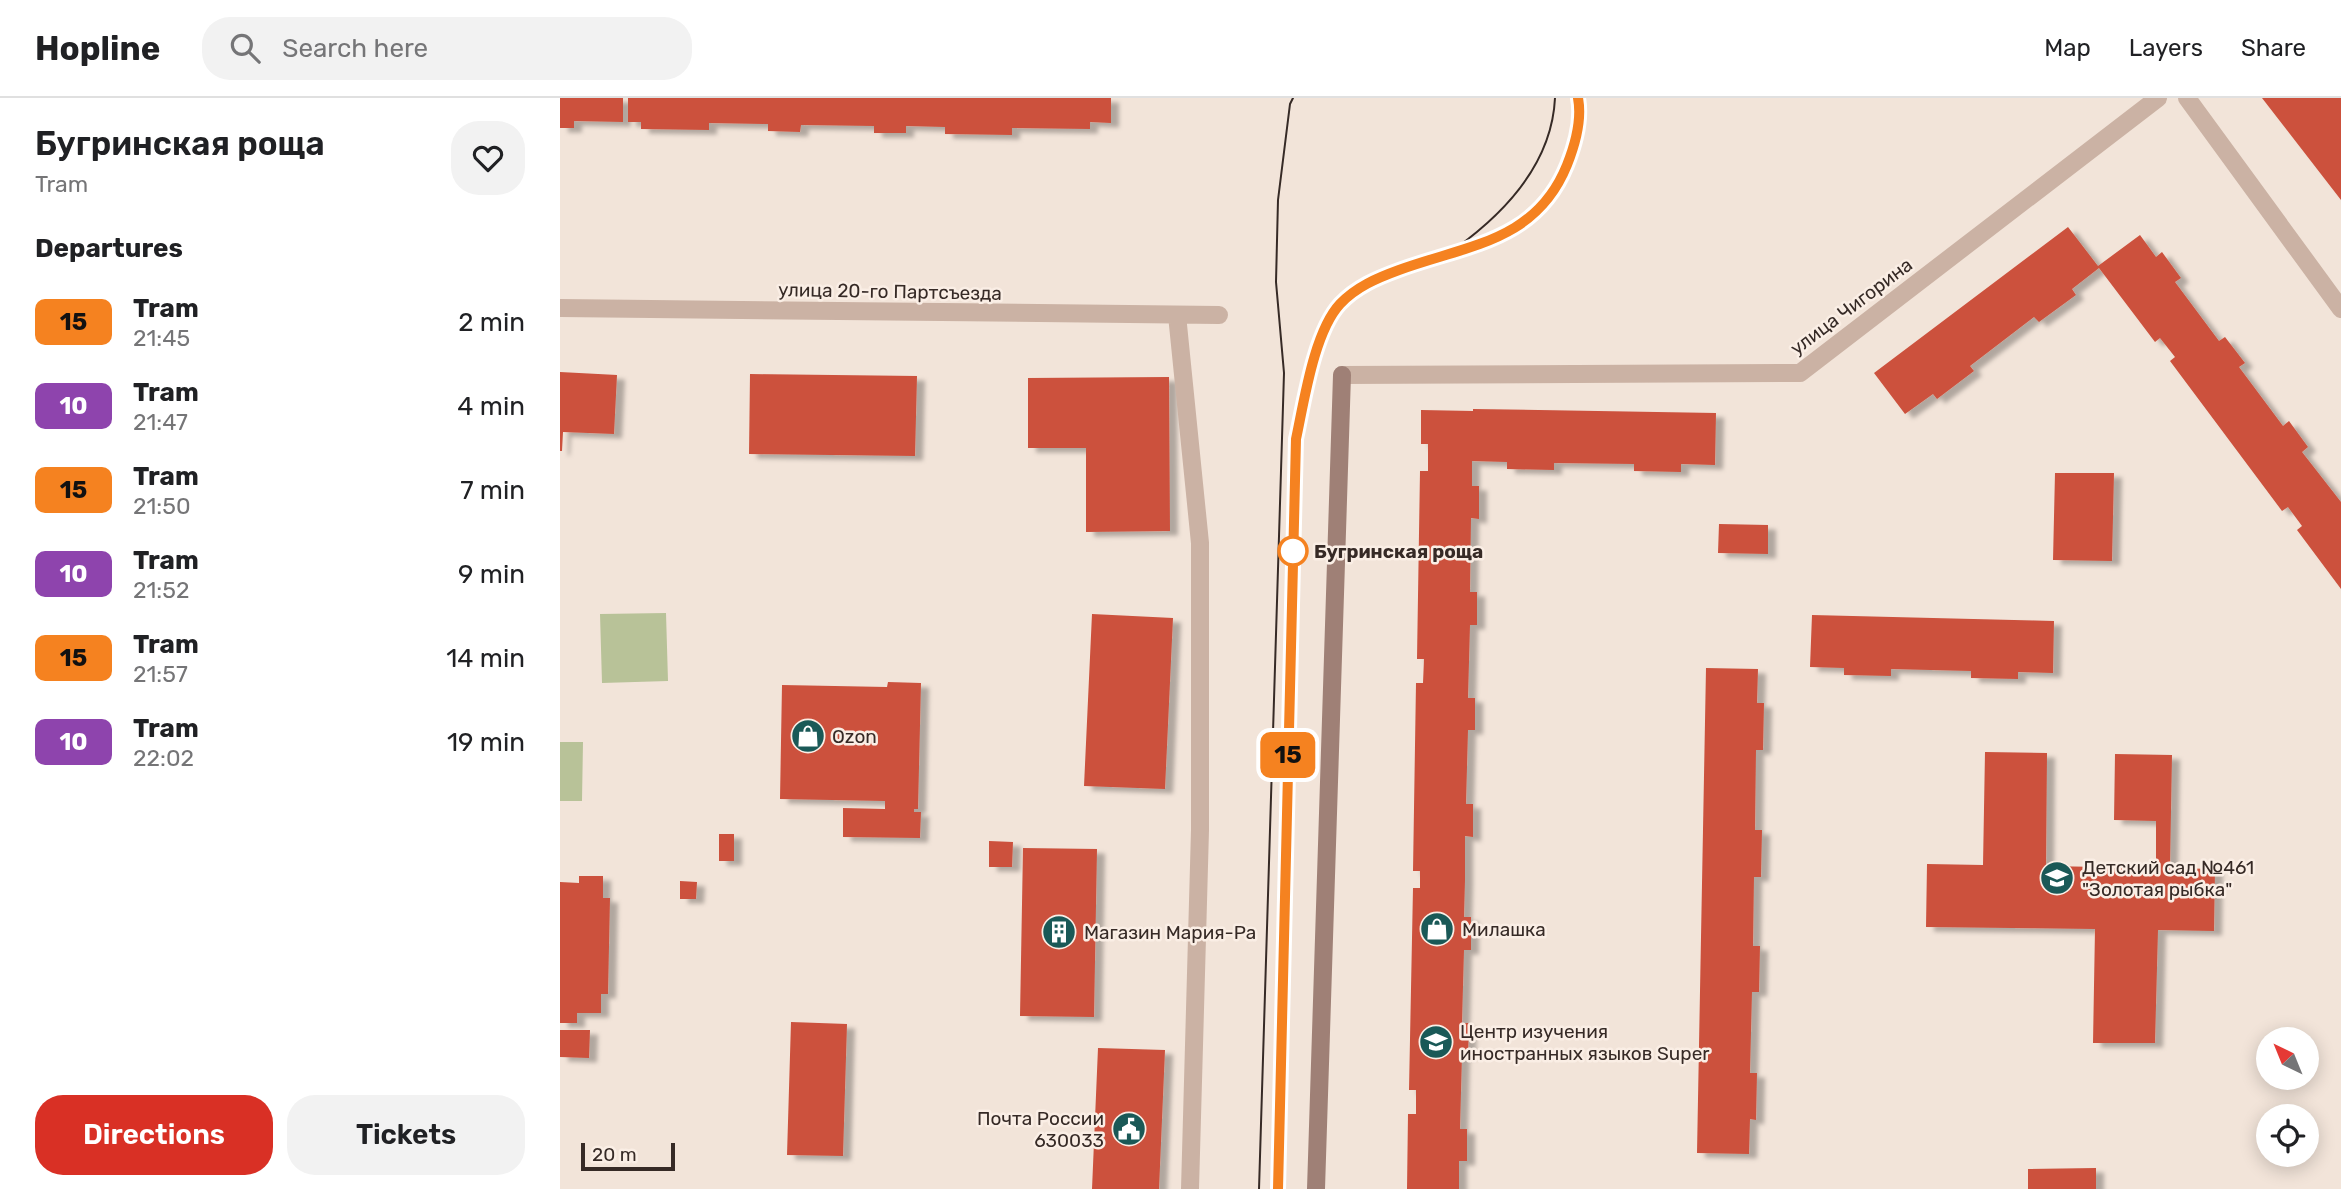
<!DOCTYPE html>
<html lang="en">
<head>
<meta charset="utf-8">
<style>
  :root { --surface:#fff; --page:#f2f2f2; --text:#202124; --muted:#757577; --line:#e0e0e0; --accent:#d93025 }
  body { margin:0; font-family:Rubik,sans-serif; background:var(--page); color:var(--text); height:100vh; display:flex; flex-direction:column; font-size:26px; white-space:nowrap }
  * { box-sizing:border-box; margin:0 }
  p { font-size:23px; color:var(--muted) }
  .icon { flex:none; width:38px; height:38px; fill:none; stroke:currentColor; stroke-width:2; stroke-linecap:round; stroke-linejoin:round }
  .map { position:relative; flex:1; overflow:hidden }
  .details { display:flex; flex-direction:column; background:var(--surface); width:560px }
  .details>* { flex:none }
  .badge { padding:0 14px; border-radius:10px; font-size:24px; line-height:46px }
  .needle { width:46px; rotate:317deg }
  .buttons { position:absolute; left:1696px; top:929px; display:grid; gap:14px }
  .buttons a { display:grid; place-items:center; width:63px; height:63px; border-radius:50%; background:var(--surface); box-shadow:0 4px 18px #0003; font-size:35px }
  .scale { position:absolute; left:21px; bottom:18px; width:94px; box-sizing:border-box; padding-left:7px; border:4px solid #362a26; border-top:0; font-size:19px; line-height:24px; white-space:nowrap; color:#362a26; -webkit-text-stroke:5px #faeee5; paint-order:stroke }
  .map>.badge { position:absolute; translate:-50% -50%; box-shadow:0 0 0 4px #fff }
  h2 { padding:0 35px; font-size:26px; line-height:63px }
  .round { display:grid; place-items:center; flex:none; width:74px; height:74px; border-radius:28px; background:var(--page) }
  .head { display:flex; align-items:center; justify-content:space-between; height:119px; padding:0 35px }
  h1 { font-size:33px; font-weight:600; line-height:52px }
  .primary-button { display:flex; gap:14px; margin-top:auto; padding:14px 35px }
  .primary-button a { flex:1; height:80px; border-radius:28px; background:var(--accent); color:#fff; font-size:28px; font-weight:600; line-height:80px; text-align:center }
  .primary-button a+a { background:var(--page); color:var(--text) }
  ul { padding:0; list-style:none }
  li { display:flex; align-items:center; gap:21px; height:84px; padding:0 35px }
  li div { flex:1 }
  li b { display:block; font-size:26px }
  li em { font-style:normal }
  li .badge { min-width:77px; font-weight:700; text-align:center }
  header { display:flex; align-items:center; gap:42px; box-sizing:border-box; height:98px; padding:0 35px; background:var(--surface); border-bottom:2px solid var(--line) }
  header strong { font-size:33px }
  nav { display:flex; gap:38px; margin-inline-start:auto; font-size:24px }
  .search { width:490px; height:63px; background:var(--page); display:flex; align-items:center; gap:18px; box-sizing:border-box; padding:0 24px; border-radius:28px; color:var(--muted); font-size:26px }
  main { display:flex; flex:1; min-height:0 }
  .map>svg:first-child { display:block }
  .green { fill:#b8c298 }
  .building { fill:#cc513d; filter:url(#shadow) }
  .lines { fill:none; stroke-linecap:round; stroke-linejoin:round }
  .street { stroke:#cbb2a4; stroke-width:18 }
  .secondary { stroke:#9f8076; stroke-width:18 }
  .tram { stroke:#362a26; stroke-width:2 }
  .line-casing { stroke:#fff; stroke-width:16 }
  .line { stroke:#f58220; stroke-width:10 }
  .stop-dot { fill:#fff; stroke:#f58220; stroke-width:3.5 }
  .labels { text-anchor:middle; stroke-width:5; stroke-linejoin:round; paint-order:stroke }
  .street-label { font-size:19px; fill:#362a26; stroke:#faeee5 }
  .stop-label { font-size:19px; font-weight:bold; fill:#362a26; stroke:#faeee5; text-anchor:start }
  .poi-label { font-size:19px; fill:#362a26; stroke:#faeee5; text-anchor:start }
</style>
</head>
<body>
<header>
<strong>Hopline</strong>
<div class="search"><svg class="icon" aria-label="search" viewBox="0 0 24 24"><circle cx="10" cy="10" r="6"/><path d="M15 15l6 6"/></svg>Search here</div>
<nav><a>Map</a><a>Layers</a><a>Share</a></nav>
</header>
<main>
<section class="details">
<div class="head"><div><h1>Бугринская роща</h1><p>Tram</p></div><a class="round"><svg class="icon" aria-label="heart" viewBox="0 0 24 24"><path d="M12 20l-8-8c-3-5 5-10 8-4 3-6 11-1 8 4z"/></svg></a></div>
<h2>Departures</h2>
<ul>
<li><span class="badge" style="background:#f58220;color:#111">15</span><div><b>Tram</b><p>21:45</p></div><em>2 min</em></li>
<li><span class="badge" style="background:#8e44ad;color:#fff">10</span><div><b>Tram</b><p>21:47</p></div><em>4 min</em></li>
<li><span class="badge" style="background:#f58220;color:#111">15</span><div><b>Tram</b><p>21:50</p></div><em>7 min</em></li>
<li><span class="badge" style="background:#8e44ad;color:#fff">10</span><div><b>Tram</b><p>21:52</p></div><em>9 min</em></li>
<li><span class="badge" style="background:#f58220;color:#111">15</span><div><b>Tram</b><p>21:57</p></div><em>14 min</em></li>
<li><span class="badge" style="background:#8e44ad;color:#fff">10</span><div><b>Tram</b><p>22:02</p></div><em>19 min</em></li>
</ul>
<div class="primary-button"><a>Directions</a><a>Tickets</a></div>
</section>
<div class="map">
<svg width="1781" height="1091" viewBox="0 0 1781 1091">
  <defs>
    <filter id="shadow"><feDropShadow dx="8" dy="4.5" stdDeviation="2" flood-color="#0004"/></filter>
  </defs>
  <rect width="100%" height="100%" fill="#f2e4d9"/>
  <!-- green -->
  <path class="green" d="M 106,515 L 108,583 L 42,585 L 40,516 Z
    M 0,644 L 23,644 L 22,703 L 0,703 Z"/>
  <!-- building -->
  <path class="building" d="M 0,0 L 63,0 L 63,24 L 14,23 L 14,30 L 0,30 Z
    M 68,0 L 551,0 L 551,25 L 530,24 L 530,31 L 452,30 L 452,37 L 385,36 L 385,29 L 346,28 L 346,35 L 314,35 L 314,28 L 241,27 L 240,34 L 208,33 L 208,26 L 149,25 L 149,32 L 81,31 L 81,24 L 68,24 Z
    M 1702,0 L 1781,0 L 1781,102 Z
    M 1508,129 L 1538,168 L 1580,137 L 1596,159 L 1602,154 L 1621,180 L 1615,184 L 1659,243 L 1665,239 L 1685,265 L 1679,269 L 1723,328 L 1729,323 L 1748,349 L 1742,354 L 1781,404 L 1781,491 L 1737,432 L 1742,428 L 1728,409 L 1722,413 L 1610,263 L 1615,259 L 1600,240 L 1595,244 L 1539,170 L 1512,191 L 1516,197 L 1479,224 L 1474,219 L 1410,268 L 1414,273 L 1377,301 L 1373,296 L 1345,316 L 1314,275 Z
    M 0,274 L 57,277 L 54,336 L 3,334 L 2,353 L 0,353 Z
    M 190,276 L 357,278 L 355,358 L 189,356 Z
    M 609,279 L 610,433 L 526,434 L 526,350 L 468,350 L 468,280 Z
    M 913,311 L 1156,315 L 1155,367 L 1121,366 L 1121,374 L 1074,373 L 1074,366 L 994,365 L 994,372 L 947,371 L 947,364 L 912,363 L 912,388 L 919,388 L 919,421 L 911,420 L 910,494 L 917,494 L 917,527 L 910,527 L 908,600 L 915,600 L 915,632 L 908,632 L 906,706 L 913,706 L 913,739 L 905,738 L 905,782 L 904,819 L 911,819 L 911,852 L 904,852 L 902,925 L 909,925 L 908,957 L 902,957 L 900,1031 L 907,1031 L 907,1063 L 899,1063 L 899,1091 L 847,1091 L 848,1016 L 856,1016 L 856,992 L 849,992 L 853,790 L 860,790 L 860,773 L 853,773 L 856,585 L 863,585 L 864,561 L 857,561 L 860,373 L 868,373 L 868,346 L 861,346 L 861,312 L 913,313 Z
    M 1495,375 L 1554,375 L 1552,463 L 1493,462 Z
    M 1159,426 L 1208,427 L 1208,456 L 1158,455 Z
    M 532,516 L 613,520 L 605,691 L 524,688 Z
    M 1252,517 L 1494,523 L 1493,575 L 1458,574 L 1458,581 L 1411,580 L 1411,573 L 1331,571 L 1331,578 L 1284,577 L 1284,570 L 1250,569 Z
    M 1146,570 L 1198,571 L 1197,605 L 1204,605 L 1203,652 L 1196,652 L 1195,732 L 1202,732 L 1201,779 L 1194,779 L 1193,848 L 1200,848 L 1199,894 L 1192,894 L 1190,975 L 1197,975 L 1196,1022 L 1190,1021 L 1189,1056 L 1137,1055 Z
    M 328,584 L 361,585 L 358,711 L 354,711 L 354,714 L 361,714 L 360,740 L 283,739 L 283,710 L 325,711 L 325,703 L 220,701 L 222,587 L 327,589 Z
    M 1425,654 L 1487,655 L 1486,768 L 1596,770 L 1596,723 L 1554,722 L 1555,656 L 1612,657 L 1610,770 L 1655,771 L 1654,833 L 1598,832 L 1595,945 L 1533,945 L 1535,831 L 1366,829 L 1367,766 L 1423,767 Z
    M 159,736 L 174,736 L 174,763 L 159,763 Z
    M 429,743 L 453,744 L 452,769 L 429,769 Z
    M 463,750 L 537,751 L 534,919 L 460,918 Z
    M 19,778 L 43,778 L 43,800 L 50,800 L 48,896 L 41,896 L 41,915 L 17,915 L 17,925 L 0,925 L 0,784 L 19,785 Z
    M 120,783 L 137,784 L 136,801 L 120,801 Z
    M 231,924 L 287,926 L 283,1058 L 227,1057 Z
    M 0,932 L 30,932 L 29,960 L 0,959 Z
    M 538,950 L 605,952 L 599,1091 L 532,1091 Z
    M 1536,1070 L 1536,1091 L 1468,1091 L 1468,1071 Z"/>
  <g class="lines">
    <!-- street -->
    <path class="street" d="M 1627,0 L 1781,211
      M 0,210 L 659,217
      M 617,217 L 640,445 L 640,732 L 630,1091
      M 782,277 L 1240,275 L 1598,0"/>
    <!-- secondary -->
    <path class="secondary" d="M 756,1091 L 782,277"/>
    <!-- tram -->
    <path class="tram" d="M 896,150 C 946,114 992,64 995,0
      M 699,1091 L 724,275 L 716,184 L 718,102 L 730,6 L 733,0
      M 718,1091 L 736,341 L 757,248 L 779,207 L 809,183 L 939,140 L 975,117 L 999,87 L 1013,54 L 1020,11 L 1018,0"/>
  </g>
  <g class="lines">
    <!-- line casing -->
    <g class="line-casing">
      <path id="line" d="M 718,1091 L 736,341 C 744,304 754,234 780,206 C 796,189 817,180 839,172 C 907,147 976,144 1007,67 C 1015,47 1022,21 1018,0"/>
    </g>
    <!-- line -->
    <use href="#line" class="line"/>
  </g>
  <!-- icons -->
  <defs>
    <g id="shop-disc" transform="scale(1.75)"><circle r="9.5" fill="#1a5957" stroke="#faeee5"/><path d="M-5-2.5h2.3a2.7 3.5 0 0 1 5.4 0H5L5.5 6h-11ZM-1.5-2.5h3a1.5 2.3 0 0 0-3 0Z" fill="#fff"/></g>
    <g id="school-disc" transform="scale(1.75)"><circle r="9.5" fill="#1a5957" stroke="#faeee5"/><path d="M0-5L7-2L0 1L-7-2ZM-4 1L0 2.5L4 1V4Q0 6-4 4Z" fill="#fff"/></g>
    <g id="building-disc" transform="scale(1.75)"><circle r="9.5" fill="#1a5957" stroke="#faeee5"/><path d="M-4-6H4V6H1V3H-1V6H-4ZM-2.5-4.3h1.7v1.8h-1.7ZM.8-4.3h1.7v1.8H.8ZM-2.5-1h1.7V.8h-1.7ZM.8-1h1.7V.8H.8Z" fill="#fff"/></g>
    <g id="civic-disc" transform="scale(1.75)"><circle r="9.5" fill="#1a5957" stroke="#faeee5"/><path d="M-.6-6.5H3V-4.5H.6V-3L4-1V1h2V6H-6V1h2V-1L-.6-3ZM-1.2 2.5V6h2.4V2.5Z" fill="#fff"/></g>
  </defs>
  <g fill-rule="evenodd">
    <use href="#shop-disc" x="248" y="638"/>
    <use href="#school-disc" x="1497" y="780"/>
    <use href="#shop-disc" x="877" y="831"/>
    <use href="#building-disc" x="499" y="834"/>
    <use href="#school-disc" x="876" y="944"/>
    <use href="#civic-disc" x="569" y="1031"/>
  </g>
  <!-- markers -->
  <circle class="stop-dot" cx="733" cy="453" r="14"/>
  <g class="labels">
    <!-- street labels -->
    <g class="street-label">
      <text transform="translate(330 193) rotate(1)" y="7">улица 20-го Партсъезда</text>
      <text transform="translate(1291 208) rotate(-37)" y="7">улица Чигорина</text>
    </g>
    <!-- stop labels -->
    <g class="stop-label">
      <text x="754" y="460">Бугринская роща</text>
    </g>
    <!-- poi labels -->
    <g class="poi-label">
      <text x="272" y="645">Ozon</text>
      <text x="1522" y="776">Детский сад №461<tspan x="1522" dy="22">"Золотая рыбка"</tspan></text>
      <text x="902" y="838">Милашка</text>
      <text x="524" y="841">Магазин Мария-Ра</text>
      <text x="900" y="940">Центр изучения<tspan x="900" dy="22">иностранных языков Super</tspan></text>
      <text x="544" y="1027" text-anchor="end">Почта России<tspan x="544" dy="22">630033</tspan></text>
    </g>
  </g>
</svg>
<div class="buttons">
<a><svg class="needle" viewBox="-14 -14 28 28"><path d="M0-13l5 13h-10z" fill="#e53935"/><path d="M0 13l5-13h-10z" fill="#757577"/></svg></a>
<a><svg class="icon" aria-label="locate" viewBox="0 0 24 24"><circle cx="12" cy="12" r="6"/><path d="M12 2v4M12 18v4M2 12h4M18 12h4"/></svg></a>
</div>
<div class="scale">20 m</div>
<b class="badge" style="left:728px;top:657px;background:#f58220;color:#111">15</b>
</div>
</main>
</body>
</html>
